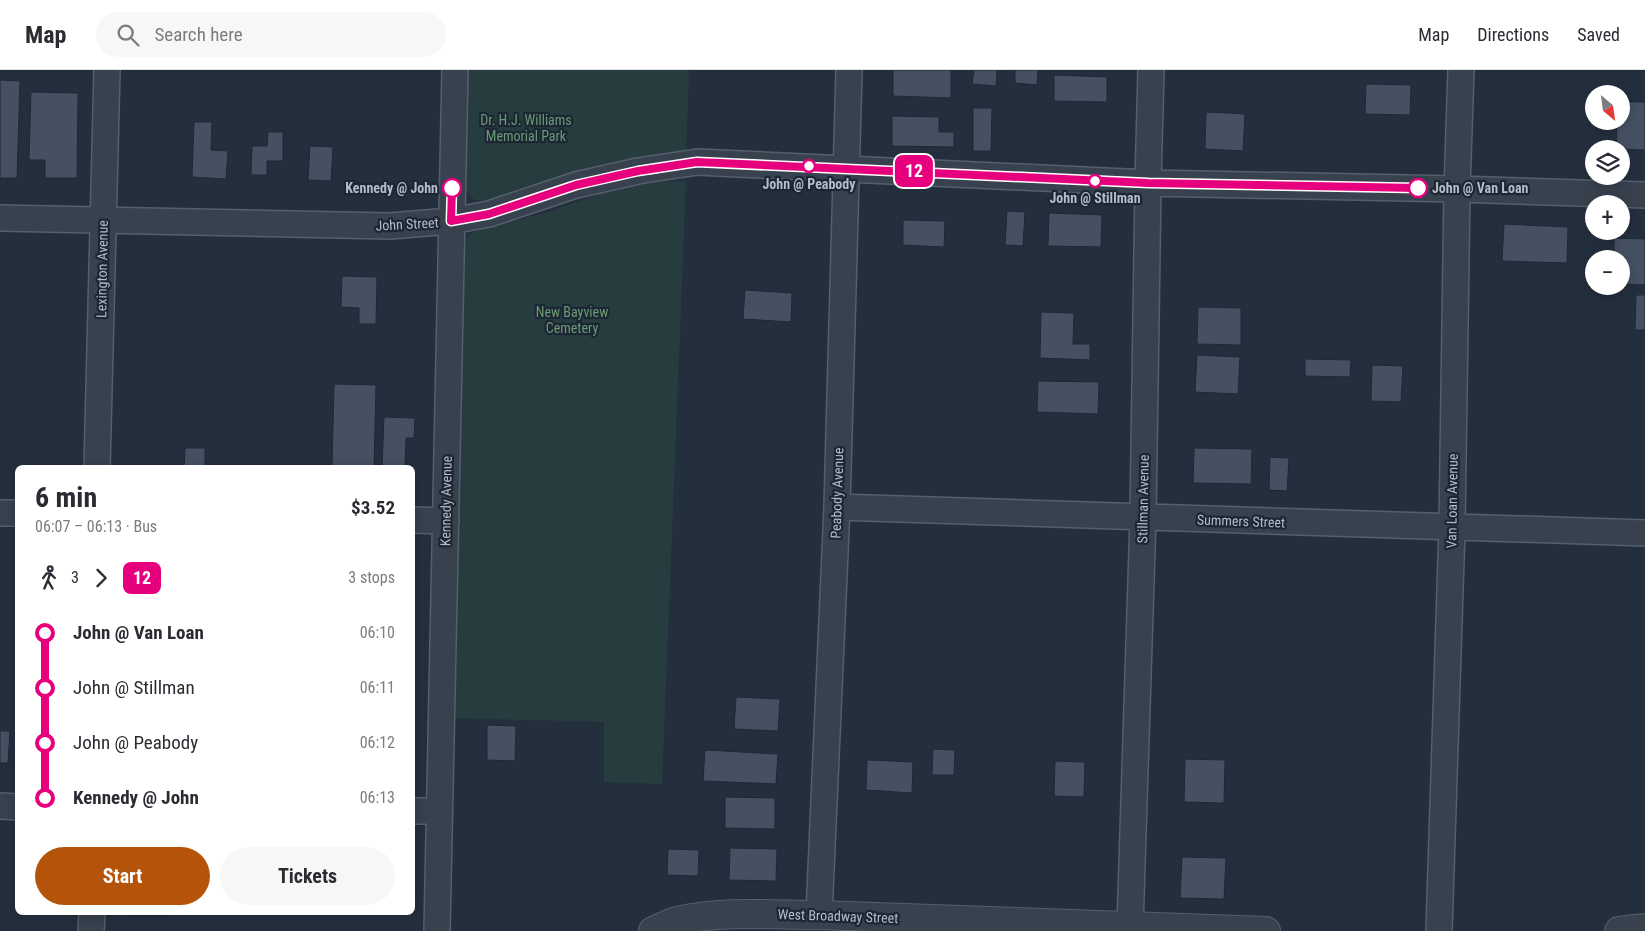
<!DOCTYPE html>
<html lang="en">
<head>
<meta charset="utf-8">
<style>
  :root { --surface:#fff; --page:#f7f7f7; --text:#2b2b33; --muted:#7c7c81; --line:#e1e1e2; --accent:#b45309 }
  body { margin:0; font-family:"Roboto Condensed",sans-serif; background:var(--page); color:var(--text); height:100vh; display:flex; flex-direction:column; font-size:19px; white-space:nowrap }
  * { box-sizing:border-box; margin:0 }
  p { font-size:16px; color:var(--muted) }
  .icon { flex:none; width:28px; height:28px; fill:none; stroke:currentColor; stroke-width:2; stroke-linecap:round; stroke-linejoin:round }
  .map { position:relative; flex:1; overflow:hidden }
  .sheet { position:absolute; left:15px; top:395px; width:400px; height:450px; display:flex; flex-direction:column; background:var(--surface); border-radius:8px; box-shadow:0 2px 12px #0003 }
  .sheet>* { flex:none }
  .badge { padding:0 10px; border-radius:8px; font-size:18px; line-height:32px }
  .needle { width:32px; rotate:151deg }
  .fabs { position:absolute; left:1585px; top:15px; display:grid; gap:10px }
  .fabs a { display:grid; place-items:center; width:45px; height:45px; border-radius:50%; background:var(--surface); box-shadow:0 2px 12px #0003; font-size:25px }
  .map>.badge { position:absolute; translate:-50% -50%; box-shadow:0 0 0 2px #fff }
  .legs { display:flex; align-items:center; gap:8px; height:55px; padding:0 20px; font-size:16px }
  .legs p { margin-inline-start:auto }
  .headline { display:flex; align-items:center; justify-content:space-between; height:85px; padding:0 20px }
  h1 { font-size:28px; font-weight:700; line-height:38px }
  .button { display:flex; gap:10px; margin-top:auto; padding:10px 20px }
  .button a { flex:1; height:58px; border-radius:30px; background:var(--accent); color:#fff; font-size:20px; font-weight:700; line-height:58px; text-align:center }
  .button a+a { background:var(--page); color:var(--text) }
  ul { padding:0 20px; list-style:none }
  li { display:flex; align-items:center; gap:18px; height:55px; font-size:19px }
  li i { display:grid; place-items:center; width:8px; height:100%; margin:0 6px; background:currentColor }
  li i::after { content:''; width:12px; height:12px; margin:-6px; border:4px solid; border-radius:50%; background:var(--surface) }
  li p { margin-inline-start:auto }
  li:first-child i { background:linear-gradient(#0000 50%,currentColor 0) }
  li:last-child i { background:linear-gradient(currentColor 50%,#0000 0) }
  header { display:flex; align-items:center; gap:30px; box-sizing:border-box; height:70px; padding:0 25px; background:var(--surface); border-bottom:1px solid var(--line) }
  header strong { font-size:24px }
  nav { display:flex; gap:28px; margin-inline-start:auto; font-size:18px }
  .search { width:350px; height:45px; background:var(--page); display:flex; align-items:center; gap:12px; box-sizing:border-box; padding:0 18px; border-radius:28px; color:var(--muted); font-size:19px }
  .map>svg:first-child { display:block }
  .green { fill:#263c3f }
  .building { fill:#455162; stroke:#1f2835 }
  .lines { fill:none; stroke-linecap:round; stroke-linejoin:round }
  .minor-casing { stroke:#565f6c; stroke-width:28 }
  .tertiary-casing { stroke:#565f6c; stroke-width:30 }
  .minor { stroke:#38414e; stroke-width:25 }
  .tertiary { stroke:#38414e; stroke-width:28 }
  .line-1-casing { stroke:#fff; stroke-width:11 }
  .line-1 { stroke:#e6007e; stroke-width:8 }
  .stop-1-dot { fill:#fff; stroke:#e6007e; stroke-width:2.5 }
  .labels { text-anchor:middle; stroke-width:4.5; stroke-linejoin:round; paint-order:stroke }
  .park-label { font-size:14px; fill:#6b9a76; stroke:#1d2633 }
  .stop-label { font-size:14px; font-weight:bold; fill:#b4bcc9; stroke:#1d2633 }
  .street-label { font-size:14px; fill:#b4bcc9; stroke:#1d2633 }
</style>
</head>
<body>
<header>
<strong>Map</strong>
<div class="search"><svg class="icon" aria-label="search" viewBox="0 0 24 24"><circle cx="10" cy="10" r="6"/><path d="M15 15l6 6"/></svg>Search here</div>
<nav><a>Map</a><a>Directions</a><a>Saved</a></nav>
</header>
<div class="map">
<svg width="1645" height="861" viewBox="0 0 1645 861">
  <rect width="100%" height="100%" fill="#242f3e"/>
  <!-- green -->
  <path class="green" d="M 468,0 L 689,0 L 686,84 C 619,86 558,111 493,129 C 481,131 470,133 466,119 Z
    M 686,111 L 662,714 L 604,712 L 604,652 L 453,648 L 465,170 L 472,162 L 548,142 L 602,123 L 632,116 L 659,112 Z"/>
  <!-- building -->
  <path class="building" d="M 893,0 L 951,0 L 951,28 L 893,26 Z
    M 974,0 L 997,0 L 996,16 L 972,14 Z
    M 1015,0 L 1038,0 L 1037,15 L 1015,13 Z
    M 1054,5 L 1107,7 L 1107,32 L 1054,31 Z
    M 0,10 L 20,11 L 17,108 L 0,108 Z
    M 1366,14 L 1411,15 L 1410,45 L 1365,44 Z
    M 31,22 L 78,23 L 77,108 L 45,108 L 45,90 L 29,90 Z
    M 1621,32 L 1645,32 L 1645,80 L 1616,79 L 1617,51 L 1621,51 Z
    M 973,38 L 992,38 L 991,81 L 973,81 Z
    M 1206,42 L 1245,44 L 1243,81 L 1205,79 Z
    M 892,46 L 939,47 L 939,62 L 954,62 L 954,77 L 892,76 Z
    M 194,52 L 212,52 L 211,80 L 228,81 L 226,109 L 192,107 Z
    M 268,62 L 283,62 L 283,91 L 267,91 L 267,105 L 251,105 L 252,76 L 267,76 Z
    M 310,76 L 333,77 L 331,111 L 308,110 Z
    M 1007,141 L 1025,142 L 1023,176 L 1005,175 Z
    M 1049,143 L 1102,145 L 1101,177 L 1048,176 Z
    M 903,150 L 945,151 L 944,177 L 903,175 Z
    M 1504,154 L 1568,157 L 1567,193 L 1502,191 Z
    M 1614,168 L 1645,169 L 1645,215 L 1621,214 L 1621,189 L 1614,189 Z
    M 342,206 L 377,207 L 376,254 L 359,254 L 359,238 L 341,237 Z
    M 745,220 L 792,223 L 791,252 L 743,249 Z
    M 1636,225 L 1645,225 L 1645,260 L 1635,260 Z
    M 1198,237 L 1241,238 L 1241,275 L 1197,274 Z
    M 1041,242 L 1074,243 L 1073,274 L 1090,274 L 1090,290 L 1040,288 Z
    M 1197,285 L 1240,287 L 1238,324 L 1195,322 Z
    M 1305,289 L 1351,290 L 1350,307 L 1305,306 Z
    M 1372,295 L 1403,296 L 1401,332 L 1371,331 Z
    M 1038,311 L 1099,312 L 1098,344 L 1037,342 Z
    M 334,314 L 376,315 L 374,398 L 332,398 Z
    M 384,347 L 415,348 L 414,368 L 406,368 L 405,398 L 382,398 Z
    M 185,378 L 205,378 L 205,398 L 184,398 Z
    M 1194,378 L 1252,379 L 1251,414 L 1193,413 Z
    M 1270,387 L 1289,388 L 1287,421 L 1269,420 Z
    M 736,627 L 780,629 L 778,661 L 734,659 Z
    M 487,655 L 516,656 L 515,691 L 487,690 Z
    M 0,661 L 10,661 L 8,693 L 0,693 Z
    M 933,679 L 955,680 L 954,705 L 932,705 Z
    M 705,680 L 778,684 L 776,714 L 703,711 Z
    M 1185,689 L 1225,690 L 1224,733 L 1184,732 Z
    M 867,690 L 913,692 L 912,723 L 866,720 Z
    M 1055,691 L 1085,692 L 1084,727 L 1054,726 Z
    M 725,727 L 775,728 L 775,759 L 725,758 Z
    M 730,778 L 777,779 L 776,811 L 729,810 Z
    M 668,779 L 699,780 L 698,806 L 667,805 Z
    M 1182,787 L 1226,788 L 1224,829 L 1180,828 Z
    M 130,842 L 165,842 L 165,845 L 130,845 Z"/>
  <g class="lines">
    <!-- minor casing -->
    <g class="minor-casing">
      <path id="minor" d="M 0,148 L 390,156 L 451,151 L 489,144 L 576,115 L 638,101 L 697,92 L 1148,113 L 1457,119 L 1645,125
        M 97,398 L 107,0
        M 837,437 L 1645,463
        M 0,443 L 18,443
        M 412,450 L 446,451
        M 0,736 L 18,737
        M 412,741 L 439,741
        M 819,845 L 837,437 L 849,0
        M 1130,857 L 1143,448 L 1148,113 L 1151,0
        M 91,861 L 92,842
        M 437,861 L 455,0
        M 1439,861 L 1452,458 L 1457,119 L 1461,0"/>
    </g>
    <!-- tertiary casing -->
    <g class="tertiary-casing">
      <path id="tertiary" d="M 653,861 C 661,858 669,853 678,851 C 720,840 775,845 819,845 L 1266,861
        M 1619,861 L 1645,858"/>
    </g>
    <!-- minor -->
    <use href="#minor" class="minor"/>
    <!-- tertiary -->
    <use href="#tertiary" class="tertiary"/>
  </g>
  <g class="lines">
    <!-- line-1 casing -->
    <g class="line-1-casing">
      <path id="line-1" d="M 452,118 L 451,151 L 489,144 L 576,115 L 638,101 L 697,92 L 1148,113 L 1418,118"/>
    </g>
    <!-- line-1 -->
    <use href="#line-1" class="line-1"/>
  </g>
  <!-- markers -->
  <g class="stop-1-dot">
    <circle cx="809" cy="96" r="6"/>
    <circle cx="1095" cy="111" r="6"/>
    <circle cx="452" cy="118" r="9"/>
    <circle cx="1418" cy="118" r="9"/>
  </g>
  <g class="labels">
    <!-- park labels -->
    <g class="park-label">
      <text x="526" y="55">Dr. H.J. Williams<tspan x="526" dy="16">Memorial Park</tspan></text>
      <text x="572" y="247">New Bayview<tspan x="572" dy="16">Cemetery</tspan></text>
    </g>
    <!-- stop labels -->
    <g class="stop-label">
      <text x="809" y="119">John @ Peabody</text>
      <text x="438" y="123" text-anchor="end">Kennedy @ John</text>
      <text x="1432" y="123" text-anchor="start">John @ Van Loan</text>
      <text x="1095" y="133">John @ Stillman</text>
    </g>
    <!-- street labels -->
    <g class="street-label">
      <text transform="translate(407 154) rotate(-3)" y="5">John Street</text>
      <text transform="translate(102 199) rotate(-89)" y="5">Lexington Avenue</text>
      <text transform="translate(837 423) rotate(-88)" y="5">Peabody Avenue</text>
      <text transform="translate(1143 429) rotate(-89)" y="5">Stillman Avenue</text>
      <text transform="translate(446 431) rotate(-89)" y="5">Kennedy Avenue</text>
      <text transform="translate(1452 431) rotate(-89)" y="5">Van Loan Avenue</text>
      <text transform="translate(1241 451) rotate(2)" y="5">Summers Street</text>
      <text transform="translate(838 846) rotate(2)" y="5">West Broadway Street</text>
    </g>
  </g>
</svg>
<div class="fabs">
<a><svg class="needle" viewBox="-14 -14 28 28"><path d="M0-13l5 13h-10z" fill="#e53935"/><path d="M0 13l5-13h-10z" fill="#7c7c81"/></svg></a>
<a><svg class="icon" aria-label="layers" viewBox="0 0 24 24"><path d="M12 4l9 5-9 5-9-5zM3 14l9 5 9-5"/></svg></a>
<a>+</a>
<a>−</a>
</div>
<b class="badge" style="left:914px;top:101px;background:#e6007e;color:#fff">12</b>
<section class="sheet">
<div class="headline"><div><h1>6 min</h1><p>06:07 – 06:13 · Bus</p></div><b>$3.52</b></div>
<div class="legs"><svg class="icon" aria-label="walk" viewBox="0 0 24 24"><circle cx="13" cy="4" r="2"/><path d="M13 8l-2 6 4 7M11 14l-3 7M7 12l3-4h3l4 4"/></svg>3<svg class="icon" aria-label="forward" viewBox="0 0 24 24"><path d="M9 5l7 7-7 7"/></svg><b class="badge" style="background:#e6007e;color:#fff">12</b><p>3 stops</p></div>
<ul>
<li><i style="color:#e6007e"></i><b>John @ Van Loan</b><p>06:10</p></li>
<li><i style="color:#e6007e"></i><span>John @ Stillman</span><p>06:11</p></li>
<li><i style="color:#e6007e"></i><span>John @ Peabody</span><p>06:12</p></li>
<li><i style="color:#e6007e"></i><b>Kennedy @ John</b><p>06:13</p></li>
</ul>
<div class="button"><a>Start</a><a>Tickets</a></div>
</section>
</div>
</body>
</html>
